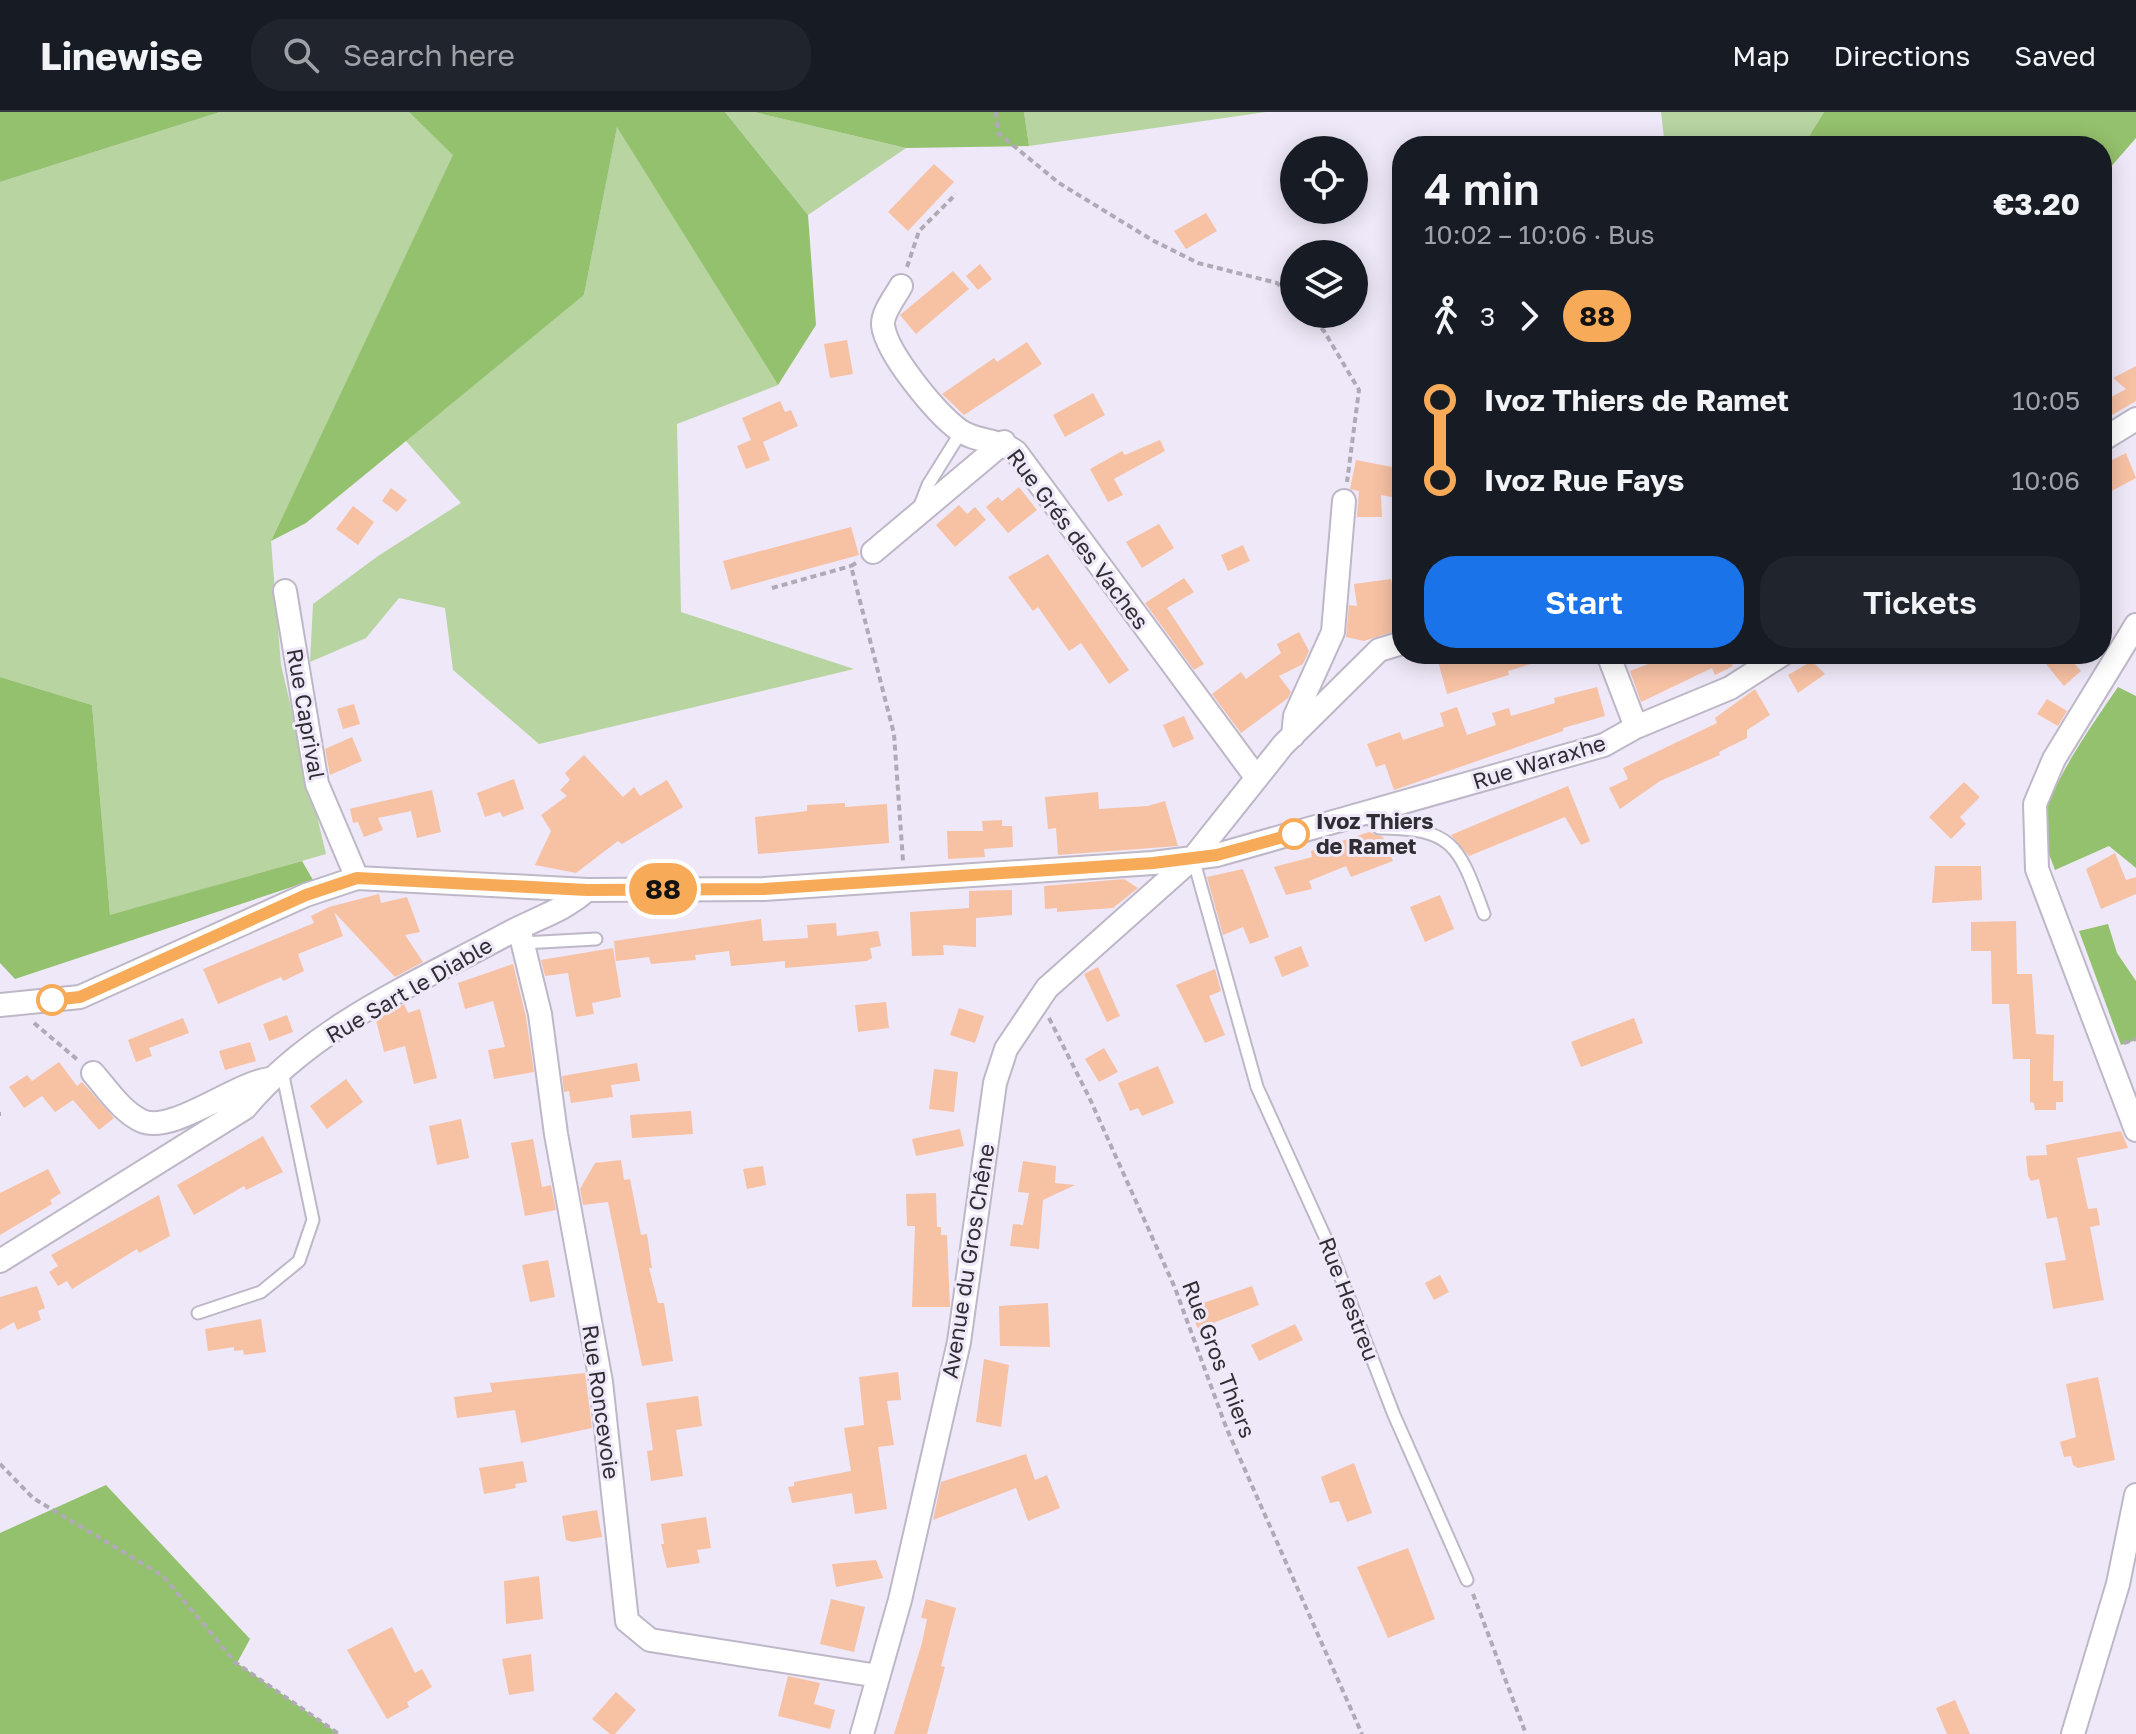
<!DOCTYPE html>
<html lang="en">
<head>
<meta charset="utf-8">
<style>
  :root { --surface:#171b24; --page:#20242c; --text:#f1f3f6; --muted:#9ea1a6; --line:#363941; --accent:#1a73e8 }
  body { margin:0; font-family:"Golos Text",sans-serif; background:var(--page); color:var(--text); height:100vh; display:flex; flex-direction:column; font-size:30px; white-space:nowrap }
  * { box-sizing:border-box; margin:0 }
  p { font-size:26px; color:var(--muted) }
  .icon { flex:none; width:44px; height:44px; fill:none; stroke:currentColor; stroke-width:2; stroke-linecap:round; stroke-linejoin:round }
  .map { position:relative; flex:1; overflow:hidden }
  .side { position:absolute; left:1392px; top:24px; width:720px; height:528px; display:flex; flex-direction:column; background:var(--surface); border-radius:32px; box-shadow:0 4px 20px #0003 }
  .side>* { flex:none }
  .badge { padding:0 16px; border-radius:26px; font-size:28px; line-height:52px }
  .fabs { position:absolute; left:1280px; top:24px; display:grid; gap:16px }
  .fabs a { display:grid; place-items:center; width:88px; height:88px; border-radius:50%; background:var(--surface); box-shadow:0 4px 20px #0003; font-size:40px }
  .map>.badge { position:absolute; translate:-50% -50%; box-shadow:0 0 0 4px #fff }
  .legs { display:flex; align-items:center; gap:12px; height:88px; padding:0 32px; font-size:26px }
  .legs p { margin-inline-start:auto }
  .head { display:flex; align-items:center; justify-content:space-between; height:136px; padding:0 32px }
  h1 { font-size:44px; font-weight:600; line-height:60px }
  .primary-button { display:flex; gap:16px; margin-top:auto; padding:16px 32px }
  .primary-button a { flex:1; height:92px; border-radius:32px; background:var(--accent); color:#fff; font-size:32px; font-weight:600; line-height:92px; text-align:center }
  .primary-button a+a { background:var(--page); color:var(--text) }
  ul { padding:0 32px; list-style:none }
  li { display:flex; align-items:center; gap:28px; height:80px; font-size:30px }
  li i { display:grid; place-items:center; width:12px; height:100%; margin:0 10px; background:currentColor }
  li i::after { content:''; width:20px; height:20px; margin:-10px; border:6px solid; border-radius:50%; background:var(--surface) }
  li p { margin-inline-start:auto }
  li:first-child i { background:linear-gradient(#0000 50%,currentColor 0) }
  li:last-child i { background:linear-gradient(currentColor 50%,#0000 0) }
  header { display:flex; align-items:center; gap:48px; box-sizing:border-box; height:112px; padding:0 40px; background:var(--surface); border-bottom:2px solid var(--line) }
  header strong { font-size:38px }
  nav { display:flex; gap:44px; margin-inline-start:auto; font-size:28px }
  .search { width:560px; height:72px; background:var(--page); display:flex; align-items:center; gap:20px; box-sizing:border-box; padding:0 28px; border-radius:32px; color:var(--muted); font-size:30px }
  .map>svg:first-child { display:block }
  .green { fill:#b7d4a1 }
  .forest { fill:#94c16d }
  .building { fill:#f7c1a4 }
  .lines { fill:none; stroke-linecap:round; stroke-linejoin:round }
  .service-casing { stroke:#beb7c7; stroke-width:15 }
  .minor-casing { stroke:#beb7c7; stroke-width:26 }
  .path { stroke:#b0aab7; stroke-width:4; stroke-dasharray:6 4; stroke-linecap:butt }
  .service { stroke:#fff; stroke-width:11 }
  .minor { stroke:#fff; stroke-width:22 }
  .line-1-casing { stroke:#fff; stroke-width:18 }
  .line-1 { stroke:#f7ab59; stroke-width:12 }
  .stop-1-dot { fill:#fff; stroke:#f7ab59; stroke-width:4 }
  .labels { text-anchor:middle; stroke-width:6; stroke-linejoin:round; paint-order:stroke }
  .street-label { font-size:22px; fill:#302d33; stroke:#efe8f8 }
  .stop-label { font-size:22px; font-weight:bold; fill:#302d33; stroke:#efe8f8; text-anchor:start }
</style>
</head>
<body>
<header>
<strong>Linewise</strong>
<div class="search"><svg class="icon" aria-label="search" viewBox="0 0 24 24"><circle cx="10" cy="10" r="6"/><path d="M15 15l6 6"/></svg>Search here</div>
<nav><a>Map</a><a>Directions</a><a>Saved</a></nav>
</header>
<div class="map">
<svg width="2136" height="1622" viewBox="0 0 2136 1622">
  <rect width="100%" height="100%" fill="#efe8f8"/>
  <!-- green -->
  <path class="green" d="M 220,0 L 409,0 L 454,42 L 271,429 L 281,553 L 326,742 L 110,804 L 92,593 L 0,565 L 0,70 Z
    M 725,0 L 754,0 L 906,36 L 808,103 Z
    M 1024,0 L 1266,0 L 1029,34 Z
    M 1661,0 L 1824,0 L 1803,34 L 1665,34 Z
    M 617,14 L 778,273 L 677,312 L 681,500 L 854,557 L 539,632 L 453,558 L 445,496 L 399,486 L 366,526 L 310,550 L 313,492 L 378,444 L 461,391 L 405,328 L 584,183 Z"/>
  <!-- forest -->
  <path class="forest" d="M 0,0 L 220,0 L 0,70 Z
    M 409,0 L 725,0 L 808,103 L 816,213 L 778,273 L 617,15 L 584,183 L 306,411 L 271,429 L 453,43 Z
    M 754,0 L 1024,0 L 1029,34 L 906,36 Z
    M 1824,0 L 2136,0 L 2136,26 L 2102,65 L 2102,34 L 1803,34 Z
    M 0,565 L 92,593 L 110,803 L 302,749 L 313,768 L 15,867 L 0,851 Z
    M 2118,575 L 2136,584 L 2136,756 L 2109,734 L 2055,758 C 2051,746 2044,733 2043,721 C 2039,686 2097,606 2118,575 Z
    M 2108,812 L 2117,841 L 2136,869 L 2136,928 L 2121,933 L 2079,819 Z
    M 106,1373 L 250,1527 L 237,1551 L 339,1622 L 0,1622 L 0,1421 Z"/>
  <!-- building -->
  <path class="building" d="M 934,52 L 954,70 L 908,119 L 888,100 Z
    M 1206,101 L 1217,119 L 1186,137 L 1174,119 Z
    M 980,152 L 992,167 L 978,178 L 966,164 Z
    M 953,159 L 969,177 L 916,222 L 900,203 Z
    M 847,228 L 853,262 L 830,266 L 824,232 Z
    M 1027,230 L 1042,252 L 964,303 L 942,282 L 994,246 L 997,250 Z
    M 2136,254 L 2136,289 L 2102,309 L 2102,290 L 2126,277 L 2113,266 Z
    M 1093,281 L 1105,303 L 1065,325 L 1053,303 Z
    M 780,289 L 785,300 L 791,298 L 798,314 L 763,330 L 770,348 L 746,357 L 737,334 L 751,328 L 742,306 Z
    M 1160,328 L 1165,339 L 1114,367 L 1123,383 L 1108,390 L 1090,357 L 1122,339 L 1125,343 Z
    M 2126,341 L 2136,366 L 2102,384 L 2102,353 Z
    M 1356,348 L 1402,357 L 1402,387 L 1381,383 L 1382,405 L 1357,405 L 1359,379 L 1350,377 Z
    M 1019,375 L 1037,398 L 1008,421 L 986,395 L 998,385 L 1002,389 Z
    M 391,376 L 407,388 L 397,400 L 382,389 Z
    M 959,393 L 967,402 L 975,395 L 986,408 L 955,435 L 936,413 Z
    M 353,394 L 374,410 L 358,433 L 336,417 Z
    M 1159,412 L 1174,436 L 1142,456 L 1126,430 Z
    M 851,415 L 859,443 L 731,478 L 723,449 Z
    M 1243,433 L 1250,449 L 1228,459 L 1221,443 Z
    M 1048,442 L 1129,558 L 1109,572 L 1081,531 L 1069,539 L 1038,495 L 1033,499 L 1008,465 Z
    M 1184,466 L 1194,480 L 1167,496 L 1204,552 L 1194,558 L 1145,491 Z
    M 1391,467 L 1396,492 L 1402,491 L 1402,517 L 1364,529 L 1346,525 L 1349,493 L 1357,494 L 1354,472 Z
    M 1299,520 L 1309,539 L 1303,552 L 1279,564 L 1291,580 L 1288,586 L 1241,621 L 1212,582 L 1241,560 L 1246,567 L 1281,541 L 1277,532 Z
    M 1436,542 L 1549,542 L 1550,546 L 1508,559 L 1509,563 L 1447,582 Z
    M 1647,542 L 1741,542 L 1730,548 L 1733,554 L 1715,563 L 1712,556 L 1641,590 L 1630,559 L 1651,551 Z
    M 2058,542 L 2066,542 L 2081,559 L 2064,574 L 2046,552 Z
    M 1812,549 L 1825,562 L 1798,581 L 1788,563 Z
    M 1597,575 L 1605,604 L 1563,616 L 1563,619 L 1394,678 L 1385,652 L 1376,655 L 1367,632 L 1400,620 L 1403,628 L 1444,614 L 1440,601 L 1457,595 L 1467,623 L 1496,613 L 1492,601 L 1509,596 L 1511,604 L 1555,591 L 1554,586 Z
    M 1755,577 L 1770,603 L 1747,618 L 1747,626 L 1719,640 L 1720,643 L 1660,669 L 1620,697 L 1609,676 L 1628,667 L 1623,656 L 1717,611 L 1715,606 Z
    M 2047,587 L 2067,599 L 2058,614 L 2037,602 Z
    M 354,592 L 360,612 L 343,617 L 337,597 Z
    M 1184,604 L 1194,627 L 1173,636 L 1163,613 Z
    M 352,625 L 362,649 L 330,663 L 325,637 Z
    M 584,643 L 623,685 L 634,675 L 640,684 L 667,668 L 683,695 L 622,732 L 618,729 L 576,761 L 535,753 L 551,719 L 541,703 L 567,684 L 560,678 L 570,668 L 565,661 Z
    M 514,667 L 524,697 L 503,705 L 500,700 L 485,705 L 477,681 Z
    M 1964,670 L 1980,685 L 1960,705 L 1966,712 L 1951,727 L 1929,705 Z
    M 1568,674 L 1590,729 L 1581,733 L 1565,705 L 1469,744 L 1451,723 Z
    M 432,678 L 441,720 L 417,726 L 411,699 L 378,706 L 383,718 L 364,725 L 358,710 L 353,711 L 350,697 L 353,696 Z
    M 1098,680 L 1099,697 L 1148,694 L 1165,689 L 1178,734 L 1058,743 L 1056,716 L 1048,717 L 1045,685 Z
    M 845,691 L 845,695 L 887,692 L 889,731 L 758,742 L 755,705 L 807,699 L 807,693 Z
    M 1002,708 L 1002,714 L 1012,714 L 1013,735 L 984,737 L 985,745 L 948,747 L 947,719 L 983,719 L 982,709 Z
    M 1369,720 L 1383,725 L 1393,749 L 1351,765 L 1346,754 L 1309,769 L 1312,777 L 1286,783 L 1274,755 L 1312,745 L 1311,739 Z
    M 2115,741 L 2126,768 L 2136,765 L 2136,782 L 2101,797 L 2086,757 Z
    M 1935,754 L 1981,754 L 1982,788 L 1932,791 Z
    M 1243,757 L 1269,825 L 1250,832 L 1243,815 L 1223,823 L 1207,765 Z
    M 1124,767 L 1138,776 L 1113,796 L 1057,800 L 1057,796 L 1045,797 L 1044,774 Z
    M 1012,778 L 1012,803 L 976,806 L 976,835 L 943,833 L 944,843 L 912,844 L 910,800 L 969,796 L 969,779 Z
    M 379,782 L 381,791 L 407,785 L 420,820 L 405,823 L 423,850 L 395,865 L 334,800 L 343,824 L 298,842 L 304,859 L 283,869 L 281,865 L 218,892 L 203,857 L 314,811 L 311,804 L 329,795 Z
    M 1440,783 L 1454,817 L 1425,830 L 1410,795 Z
    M 761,807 L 763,829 L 808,826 L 807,813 L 836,811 L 837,824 L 878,819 L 881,834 L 870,836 L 872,846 L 867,849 L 785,856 L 785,849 L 731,854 L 729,839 L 695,843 L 696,848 L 651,852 L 649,845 L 616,849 L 614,829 Z
    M 2016,809 L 2017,862 L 2032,862 L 2036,922 L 2054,923 L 2053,969 L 2063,969 L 2063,990 L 2056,990 L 2056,998 L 2035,998 L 2034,991 L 2030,990 L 2030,947 L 2013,947 L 2009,892 L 1992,892 L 1991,839 L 1971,839 L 1971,810 Z
    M 1301,834 L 1309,854 L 1282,865 L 1274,845 Z
    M 613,836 L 621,885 L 592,891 L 594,902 L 576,905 L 568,861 L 545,864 L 541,848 Z
    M 513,852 L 526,905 L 534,960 L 494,967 L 488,938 L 505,935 L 493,889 L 465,897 L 458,871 Z
    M 1098,855 L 1120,904 L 1107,910 L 1084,862 Z
    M 1215,857 L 1221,879 L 1209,884 L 1225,923 L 1205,931 L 1176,873 Z
    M 886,890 L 889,916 L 858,920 L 855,893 Z
    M 404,892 L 408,901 L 420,897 L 437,966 L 414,972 L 405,934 L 384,940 L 376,908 Z
    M 959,896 L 984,904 L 975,931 L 950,923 Z
    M 287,903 L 293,920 L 269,929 L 263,912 Z
    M 183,906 L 189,921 L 149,936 L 152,944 L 136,950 L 128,928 Z
    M 1634,906 L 1643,931 L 1581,955 L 1571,930 Z
    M 250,930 L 256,949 L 225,958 L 219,939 Z
    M 1104,936 L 1118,960 L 1099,970 L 1085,947 Z
    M 59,950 L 77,974 L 82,970 L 114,1006 L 99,1018 L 73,988 L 55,1000 L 42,984 L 24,996 L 9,975 L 27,963 L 32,969 Z
    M 637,951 L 640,969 L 611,973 L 613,985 L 571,991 L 569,979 L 564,980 L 562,964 Z
    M 1158,954 L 1174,991 L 1142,1004 L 1138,996 L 1130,999 L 1118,971 Z
    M 934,957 L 958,960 L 954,1000 L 929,997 Z
    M 346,967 L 363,990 L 327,1017 L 310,994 Z
    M 691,999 L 693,1022 L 632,1026 L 630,1003 Z
    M 461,1007 L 469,1046 L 437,1053 L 429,1014 Z
    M 960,1017 L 964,1034 L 916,1044 L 912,1027 Z
    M 2121,1019 L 2128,1036 L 2077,1046 L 2088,1097 L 2097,1096 L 2100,1113 L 2090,1115 L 2104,1188 L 2053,1197 L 2045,1151 L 2066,1148 L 2057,1105 L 2047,1107 L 2039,1067 L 2031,1069 L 2028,1064 L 2026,1044 L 2047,1043 L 2046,1033 Z
    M 263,1024 L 283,1060 L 246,1078 L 244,1074 L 194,1103 L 177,1073 Z
    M 533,1027 L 542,1075 L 551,1073 L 556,1098 L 525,1104 L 511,1031 Z
    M 621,1048 L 624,1068 L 630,1067 L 641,1123 L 647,1122 L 652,1156 L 649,1156 L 658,1191 L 664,1191 L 673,1249 L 642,1254 L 608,1090 L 583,1093 L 580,1077 L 595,1051 Z
    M 1023,1049 L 1056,1054 L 1055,1071 L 1075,1073 L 1043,1088 L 1039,1137 L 1010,1134 L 1013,1112 L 1023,1113 L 1029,1081 L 1018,1080 Z
    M 763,1054 L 766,1073 L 747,1077 L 743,1057 Z
    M 48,1057 L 61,1081 L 50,1088 L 52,1092 L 0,1123 L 0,1081 Z
    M 936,1081 L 937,1115 L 941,1115 L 941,1123 L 947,1123 L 950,1195 L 912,1195 L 915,1114 L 907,1114 L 906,1082 Z
    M 159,1083 L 170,1124 L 139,1141 L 137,1137 L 72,1177 L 67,1169 L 58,1174 L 49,1160 L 58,1154 L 51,1143 Z
    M 548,1148 L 555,1185 L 530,1190 L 522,1153 Z
    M 1440,1163 L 1449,1180 L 1434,1188 L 1425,1171 Z
    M 37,1174 L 45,1196 L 38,1199 L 41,1208 L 17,1218 L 14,1210 L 0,1218 L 0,1185 Z
    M 1252,1174 L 1259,1193 L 1198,1217 L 1189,1196 Z
    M 1048,1191 L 1050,1235 L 1000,1234 L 999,1194 Z
    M 261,1207 L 266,1240 L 244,1243 L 243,1238 L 234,1239 L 234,1235 L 208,1239 L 205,1217 Z
    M 1295,1212 L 1303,1228 L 1259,1249 L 1251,1233 Z
    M 984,1247 L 1009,1253 L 1001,1315 L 976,1310 Z
    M 898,1260 L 901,1288 L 887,1289 L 894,1333 L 878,1335 L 887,1397 L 855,1402 L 852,1381 L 792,1391 L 788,1375 L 794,1374 L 794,1370 L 851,1359 L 844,1316 L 864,1313 L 859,1265 Z
    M 585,1261 L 592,1316 L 521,1331 L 515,1298 L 457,1306 L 454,1285 L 492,1280 L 490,1271 Z
    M 2098,1265 L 2115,1348 L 2078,1356 L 2073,1353 L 2071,1344 L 2064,1345 L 2060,1330 L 2076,1325 L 2066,1272 Z
    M 698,1284 L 702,1314 L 676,1318 L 683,1364 L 651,1369 L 647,1339 L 653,1338 L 646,1291 Z
    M 1026,1342 L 1035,1368 L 1047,1363 L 1060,1396 L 1028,1409 L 1016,1376 L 933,1408 L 941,1370 Z
    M 523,1349 L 527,1370 L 515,1372 L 516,1376 L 484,1382 L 479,1356 Z
    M 1354,1351 L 1372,1401 L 1347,1410 L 1339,1389 L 1330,1391 L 1321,1365 Z
    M 597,1398 L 602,1425 L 573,1430 L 566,1428 L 562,1404 Z
    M 706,1405 L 711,1436 L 697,1438 L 700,1451 L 667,1456 L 661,1432 L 664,1432 L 661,1412 Z
    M 1408,1436 L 1435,1507 L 1388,1526 L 1357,1455 Z
    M 876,1448 L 883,1466 L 836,1475 L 832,1452 Z
    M 539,1464 L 543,1507 L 506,1512 L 504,1469 Z
    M 831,1487 L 865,1495 L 854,1540 L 820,1532 Z
    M 926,1487 L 956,1496 L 941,1554 L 945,1555 L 927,1622 L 894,1622 L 922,1531 L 927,1507 L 921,1506 Z
    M 392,1515 L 415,1561 L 422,1557 L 432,1575 L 407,1590 L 409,1595 L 387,1607 L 347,1538 Z
    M 531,1542 L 534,1579 L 509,1583 L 502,1547 Z
    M 788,1564 L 820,1571 L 814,1592 L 835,1598 L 830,1617 L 778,1604 Z
    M 616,1580 L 636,1598 L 615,1622 L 610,1622 L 592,1607 Z
    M 1955,1588 L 1970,1622 L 1947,1622 L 1936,1596 Z"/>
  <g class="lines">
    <!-- service casing -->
    <g class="service-casing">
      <path id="service" d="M 919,396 L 928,373 L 961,320
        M 1365,701 L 1379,716 C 1455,716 1459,735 1484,802
        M 1193,746 L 1257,975 L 1326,1127 L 1394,1303 L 1467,1468
        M 523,831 L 596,827
        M 198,1201 L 261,1180 L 299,1149 L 313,1108 L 282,959"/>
    </g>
    <!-- minor casing -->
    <g class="minor-casing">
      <path id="minor" d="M 901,174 C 895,185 882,201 883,213 C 886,241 936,301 959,318 C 975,330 999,327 1016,340 L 1256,665
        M 2102,328 L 2136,307
        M 873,440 L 1004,330
        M 285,479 L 317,672 L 357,766
        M 2136,513 L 2054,647 L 2035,692 L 2037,757 L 2136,1018
        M 1608,542 L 1636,615
        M 1293,624 L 1295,604 L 1333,520 L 1344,389
        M 519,816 L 540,902 L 556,1022 L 601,1270 L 627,1509 L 650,1528 L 878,1564
        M 0,893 L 80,885 L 306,783 L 357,766 L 587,778 L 764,777 L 1153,751 L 1217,743 L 1604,633 L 1636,615 L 1730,576 L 1783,542
        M 93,961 C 107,977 122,1000 142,1009 C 172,1022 234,972 269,967
        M 0,1149 L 245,996 C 312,915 416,871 507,822 C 534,807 564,799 587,778
        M 862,1622 L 900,1488 L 959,1230 L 995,971 L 1006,937 L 1047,876 L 1193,746 L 1283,633 L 1379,538 L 1402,531
        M 2073,1622 L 2118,1472 L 2136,1383"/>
    </g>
    <!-- path -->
    <path class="path" d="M 996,0 L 998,21 L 1059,71 L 1152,128 L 1198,151 L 1277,171 L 1294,188
      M 907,155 L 919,119 L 956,82
      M 1307,202 L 1324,219 L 1359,278 L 1347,370
      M 856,451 L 851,454 L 894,622 L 903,749
      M 772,476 L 851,454
      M 1049,906 L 1089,985 L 1175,1176 L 1226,1315 L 1362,1622
      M 34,911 L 79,949
      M 2124,931 L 2136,927
      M 0,1002 L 1,1002
      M 0,1352 L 33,1386 L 163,1464 L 236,1551 L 339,1622
      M 1473,1482 L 1526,1622"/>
    <!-- service -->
    <use href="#service" class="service"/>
    <!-- minor -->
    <use href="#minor" class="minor"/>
  </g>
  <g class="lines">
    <!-- line-1 casing -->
    <g class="line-1-casing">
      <path id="line-1" d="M 52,888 L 80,885 L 306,783 L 357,766 L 587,778 L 764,777 L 1153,751 L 1217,743 L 1294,722"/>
    </g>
    <!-- line-1 -->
    <use href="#line-1" class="line-1"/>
  </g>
  <!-- markers -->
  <g class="stop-1-dot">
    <circle cx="1294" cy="722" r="14"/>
    <circle cx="52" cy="888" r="14"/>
  </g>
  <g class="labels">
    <!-- street labels -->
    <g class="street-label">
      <text transform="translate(1078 427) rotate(53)" y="8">Rue Grés des Vaches</text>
      <text transform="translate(306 602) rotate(80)" y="8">Rue Caprival</text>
      <text transform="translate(1539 650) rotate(-17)" y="8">Rue Waraxhe</text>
      <text transform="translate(409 878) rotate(-30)" y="8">Rue Sart le Diable</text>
      <text transform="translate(968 1149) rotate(-81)" y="8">Avenue du Gros Chêne</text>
      <text transform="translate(1349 1187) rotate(69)" y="8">Rue Hestreu</text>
      <text transform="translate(1219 1247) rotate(69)" y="8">Rue Gros Thiers</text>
      <text transform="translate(601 1290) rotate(82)" y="8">Rue Roncevoie</text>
    </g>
    <!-- stop labels -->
    <g class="stop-label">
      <text x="1316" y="717">Ivoz Thiers<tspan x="1316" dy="25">de Ramet</tspan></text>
    </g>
  </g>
</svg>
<div class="fabs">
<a><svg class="icon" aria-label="locate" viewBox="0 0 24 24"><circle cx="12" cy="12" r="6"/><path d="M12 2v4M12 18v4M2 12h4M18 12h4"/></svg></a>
<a><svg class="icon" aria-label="layers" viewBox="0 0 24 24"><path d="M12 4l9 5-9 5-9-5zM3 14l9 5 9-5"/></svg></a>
</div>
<b class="badge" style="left:663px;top:777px;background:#f7ab59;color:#111">88</b>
<section class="side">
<div class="head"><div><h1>4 min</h1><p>10:02 – 10:06 · Bus</p></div><b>€3.20</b></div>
<div class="legs"><svg class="icon" aria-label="walk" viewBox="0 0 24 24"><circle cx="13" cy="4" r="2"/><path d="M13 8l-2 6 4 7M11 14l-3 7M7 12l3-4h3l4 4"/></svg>3<svg class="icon" aria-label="forward" viewBox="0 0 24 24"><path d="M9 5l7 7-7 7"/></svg><b class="badge" style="background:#f7ab59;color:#111">88</b></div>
<ul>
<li><i style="color:#f7ab59"></i><b>Ivoz Thiers de Ramet</b><p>10:05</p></li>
<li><i style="color:#f7ab59"></i><b>Ivoz Rue Fays</b><p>10:06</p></li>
</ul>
<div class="primary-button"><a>Start</a><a>Tickets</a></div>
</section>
</div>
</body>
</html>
